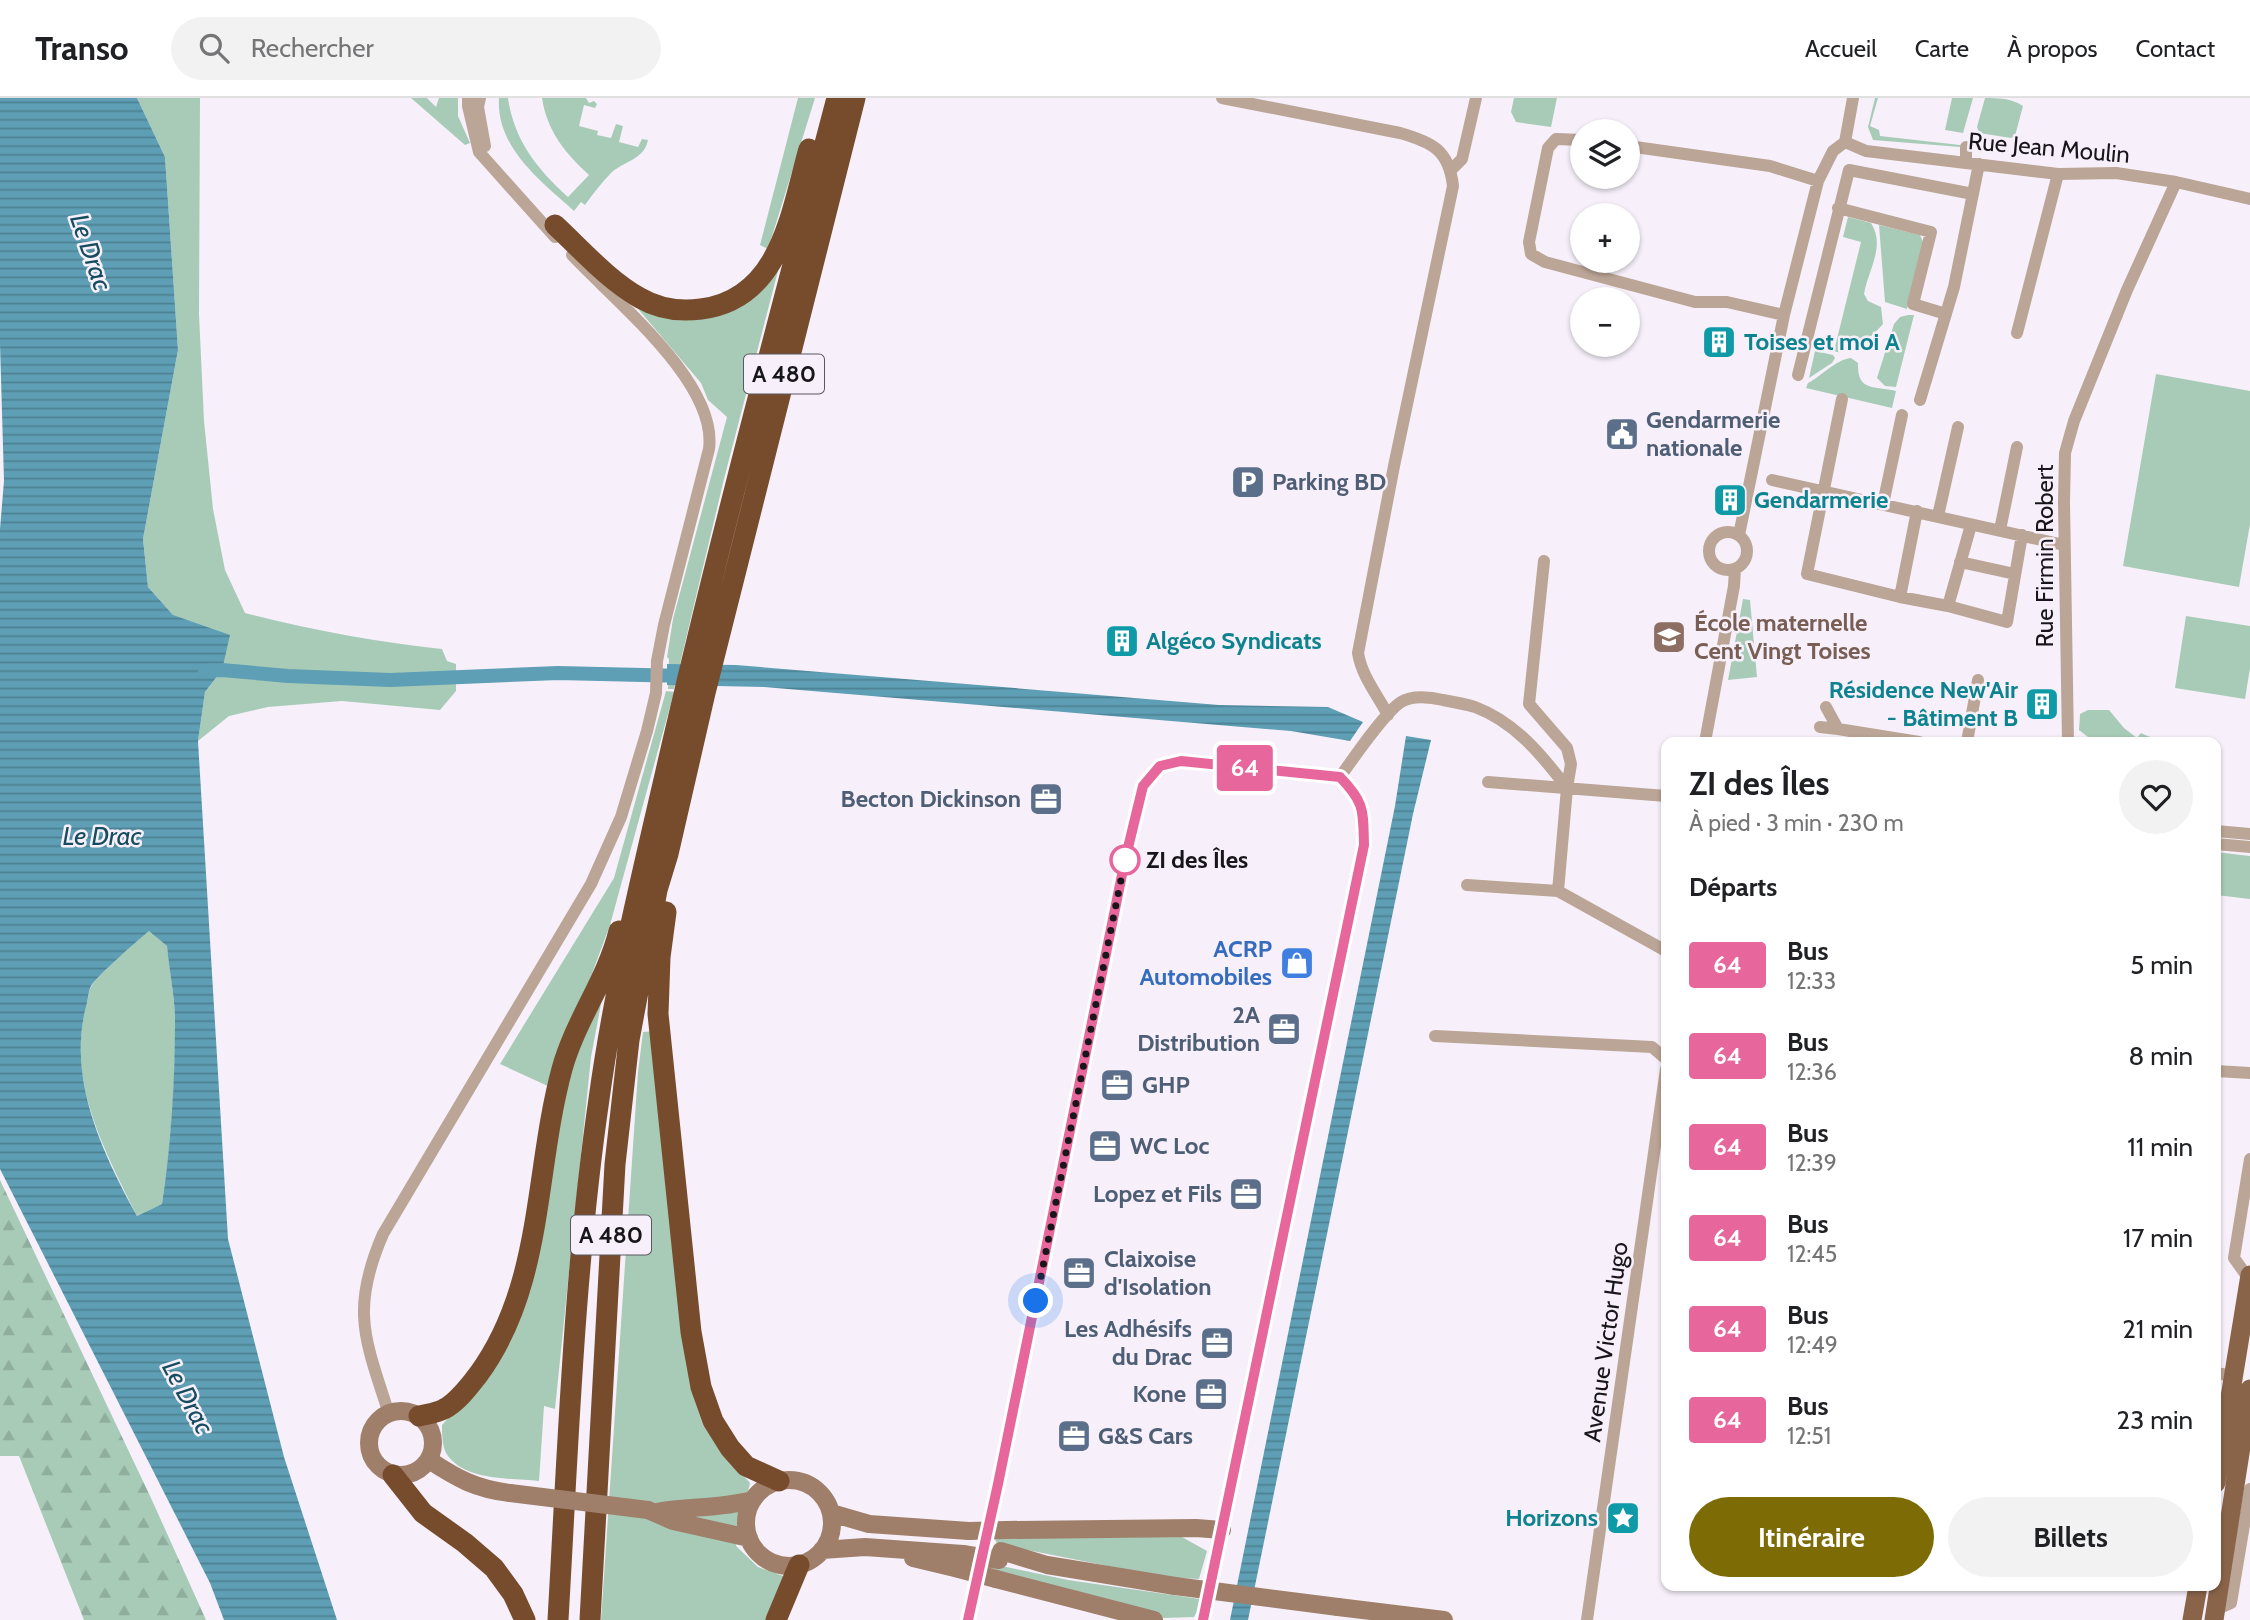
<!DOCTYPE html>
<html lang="fr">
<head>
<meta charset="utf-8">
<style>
  :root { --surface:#fff; --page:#f2f2f2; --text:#202124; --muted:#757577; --line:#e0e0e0; --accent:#7d6c05 }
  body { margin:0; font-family:Cabin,sans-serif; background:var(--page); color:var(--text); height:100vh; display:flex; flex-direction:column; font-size:26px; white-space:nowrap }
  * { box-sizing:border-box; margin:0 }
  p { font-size:23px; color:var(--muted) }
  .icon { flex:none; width:38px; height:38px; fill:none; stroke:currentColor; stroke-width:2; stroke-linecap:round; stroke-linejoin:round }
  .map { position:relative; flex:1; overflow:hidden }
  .drawer { position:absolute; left:1661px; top:639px; width:560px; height:854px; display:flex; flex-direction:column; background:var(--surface); border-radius:14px; box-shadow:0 2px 5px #0004 }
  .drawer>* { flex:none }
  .badge { padding:0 14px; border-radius:5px; font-size:24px; line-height:46px }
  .fabs { position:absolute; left:1570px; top:21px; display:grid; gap:14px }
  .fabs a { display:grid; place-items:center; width:70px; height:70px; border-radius:50%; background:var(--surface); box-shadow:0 2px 5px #0004; font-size:35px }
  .you { position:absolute; width:35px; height:35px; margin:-18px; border:5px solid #fff; border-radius:50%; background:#1a73e8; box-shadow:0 0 0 10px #1a73e833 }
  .map>.badge { position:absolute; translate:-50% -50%; box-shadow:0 0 0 4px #fff }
  h2 { padding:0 28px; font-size:26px; line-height:63px }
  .round { display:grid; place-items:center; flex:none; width:74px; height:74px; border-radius:37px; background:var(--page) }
  .head { display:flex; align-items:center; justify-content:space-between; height:119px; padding:0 28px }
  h1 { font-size:33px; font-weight:700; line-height:52px }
  .primary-button { display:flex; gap:14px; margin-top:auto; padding:14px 28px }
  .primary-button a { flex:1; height:80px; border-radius:42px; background:var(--accent); color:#fff; font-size:28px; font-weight:700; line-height:80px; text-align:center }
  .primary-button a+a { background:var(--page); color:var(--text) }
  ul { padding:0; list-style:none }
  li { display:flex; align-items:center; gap:21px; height:91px; padding:0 28px }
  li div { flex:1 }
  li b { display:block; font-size:26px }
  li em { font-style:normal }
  li .badge { min-width:77px; font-weight:700; text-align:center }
  header { display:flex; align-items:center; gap:42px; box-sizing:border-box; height:98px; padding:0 35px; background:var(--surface); border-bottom:2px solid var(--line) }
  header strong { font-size:33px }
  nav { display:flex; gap:38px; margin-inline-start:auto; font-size:24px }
  .search { width:490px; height:63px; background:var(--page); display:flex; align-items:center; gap:18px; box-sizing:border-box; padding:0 24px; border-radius:38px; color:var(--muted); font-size:26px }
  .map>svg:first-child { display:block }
  .green { fill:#a8cbb7 }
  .forest { fill:url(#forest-firs) }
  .water { fill:url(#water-rules); fill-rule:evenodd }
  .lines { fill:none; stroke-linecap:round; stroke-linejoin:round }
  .canal { stroke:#5e9fb5; stroke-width:14 }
  .minor { stroke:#bba596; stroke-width:12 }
  .secondary { stroke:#9f7f6a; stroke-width:18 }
  .primary { stroke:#8a6449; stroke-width:19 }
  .motorway { stroke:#774c2d; stroke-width:21 }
  .secondary-bridge { stroke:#9f7f6a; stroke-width:18 }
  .line-casing { stroke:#fff; stroke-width:16 }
  .line { stroke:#e7679c; stroke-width:10 }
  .walk { stroke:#18161a; stroke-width:7; stroke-dasharray:0 12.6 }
  .stop-dot { fill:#fff; stroke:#e7679c; stroke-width:3.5 }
  .labels { text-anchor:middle; stroke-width:5; stroke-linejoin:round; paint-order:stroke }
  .shield { fill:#f7f0fb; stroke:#5b575e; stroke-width:2 }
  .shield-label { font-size:23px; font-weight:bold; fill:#18161a }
  .street-label { font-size:24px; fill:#18161a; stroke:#f7f0fb }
  .culture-label { font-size:24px; font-weight:bold; fill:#0d838f; stroke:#f7f0fb; text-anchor:start }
  .service-label { font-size:24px; font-weight:bold; fill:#4e5e75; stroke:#f7f0fb; text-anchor:start }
  .education-label { font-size:24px; font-weight:bold; fill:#785e54; stroke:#f7f0fb; text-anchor:start }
  .stop-label { font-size:24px; font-weight:bold; fill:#18161a; stroke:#f7f0fb; text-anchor:start }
  .shop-label { font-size:24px; font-weight:bold; fill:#366cbe; stroke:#f7f0fb; text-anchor:end }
  .water-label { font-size:26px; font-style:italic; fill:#164d5e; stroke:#f7f0fb }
</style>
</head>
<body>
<header>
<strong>Transo</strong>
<div class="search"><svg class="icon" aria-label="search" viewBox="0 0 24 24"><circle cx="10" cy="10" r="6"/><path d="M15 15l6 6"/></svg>Rechercher</div>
<nav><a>Accueil</a><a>Carte</a><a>À propos</a><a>Contact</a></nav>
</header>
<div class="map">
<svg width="2250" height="1522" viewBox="0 0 2250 1522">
  <defs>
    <pattern id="forest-firs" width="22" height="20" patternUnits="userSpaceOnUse" patternTransform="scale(1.75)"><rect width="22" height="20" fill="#a8cbb7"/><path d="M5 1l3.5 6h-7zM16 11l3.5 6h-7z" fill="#90ae9d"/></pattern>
    <pattern id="water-rules" width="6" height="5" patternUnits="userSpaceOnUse" patternTransform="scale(1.75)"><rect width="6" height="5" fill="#5e9fb5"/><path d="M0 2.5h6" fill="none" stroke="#4d8192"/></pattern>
  </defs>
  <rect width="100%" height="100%" fill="#f7f0fb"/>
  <!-- green -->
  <path class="green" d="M 137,0 L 200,0 L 199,216 L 204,323 L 213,411 L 225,472 L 245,515 C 311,532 375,544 442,551 L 447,563 L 456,566 L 456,593 L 440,612 L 342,603 L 268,609 L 229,618 L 198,643 L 205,594 L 222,572 L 148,489 L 143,441 L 178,252 L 165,59 Z
    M 411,0 L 427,0 L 436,9 L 439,0 L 458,0 L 458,18 L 470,45 L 465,47 Z
    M 499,0 L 508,0 C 514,42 537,71 568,99 L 589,77 C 565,55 547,33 542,0 L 586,0 L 589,5 L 594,3 L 597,6 L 595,10 L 584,7 L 579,28 L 598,33 L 597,37 L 611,40 L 616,26 L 623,28 L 619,44 L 638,49 L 642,41 L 648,42 C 644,62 624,63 611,75 C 601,85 593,96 585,107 L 581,104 L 574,113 C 541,83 496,50 499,0 Z
    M 798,0 L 815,0 L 768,151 L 760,147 Z
    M 1514,0 L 1557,0 L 1551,29 L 1516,24 L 1511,14 Z
    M 1875,0 L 1878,0 L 1870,28 L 1879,32 L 1880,38 L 1960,47 L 1960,49 L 1873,42 L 1868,29 Z
    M 1952,0 L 1973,0 L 1963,35 L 1945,32 Z
    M 1985,0 C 1999,0 2011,0 2023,8 L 2015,38 L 2011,40 L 1979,35 L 1977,29 Z
    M 1848,119 L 1871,125 C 1886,148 1868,172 1864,196 L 1868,203 L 1881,209 L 1883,226 C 1873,237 1850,260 1834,253 L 1861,144 L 1843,139 Z
    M 1879,127 L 1920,137 L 1923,144 L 1907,211 L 1885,204 Z
    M 779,169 L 724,381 L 674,591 L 668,591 L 669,561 L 667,559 L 673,521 L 727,319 L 708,302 L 701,285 L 639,212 L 636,207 L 688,219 Z
    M 1908,217 L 1914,217 L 1896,289 L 1885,288 L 1877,280 L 1894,226 L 1900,219 Z
    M 1815,253 L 1833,257 L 1835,260 L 1832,265 L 1809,280 Z
    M 1851,260 L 1858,265 C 1857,294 1874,288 1896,293 L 1892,310 L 1806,290 L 1808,285 C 1823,277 1835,262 1851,260 Z
    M 2156,276 L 2250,293 L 2250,426 L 2239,489 L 2123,468 Z
    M 1743,501 L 1750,502 L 1757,579 L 1728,582 Z
    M 2186,518 L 2250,528 L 2250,570 L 2245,601 L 2175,590 Z
    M 666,593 L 674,594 L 610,827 L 550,989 L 500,966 L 614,780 Z
    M 2088,612 L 2109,612 L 2124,630 L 2137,640 L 2141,635 C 2155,642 2165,643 2181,642 L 2182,644 L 2088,644 L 2088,639 L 2079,632 L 2080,616 Z
    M 2216,754 L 2250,758 L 2250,801 L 2216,797 Z
    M 149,832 L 167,848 C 169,872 175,898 175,923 C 176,984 171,1046 162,1106 L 137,1118 C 105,1053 66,983 86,909 C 88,903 88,895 91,889 C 97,877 137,843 149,832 Z
    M 601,906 L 591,959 L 555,1311 L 544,1308 L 539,1383 C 510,1380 463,1383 446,1355 C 442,1347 442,1335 442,1327 L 477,1287 L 514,1230 L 571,958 Z
    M 655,933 L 694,1300 L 703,1327 L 715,1345 L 750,1385 L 736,1448 L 758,1469 L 786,1479 L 766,1522 L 601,1522 L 638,974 L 643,934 Z
    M 994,1438 L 1182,1439 L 1207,1453 L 1199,1481 L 1163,1479 L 997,1446 Z
    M 997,1467 L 1068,1482 L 1200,1501 L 1201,1506 L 1194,1519 L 1164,1520 L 995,1476 L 988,1469 Z"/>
  <!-- forest -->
  <path class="forest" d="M 0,1082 L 151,1400 L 206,1522 L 84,1522 L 19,1358 L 0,1358 Z"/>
  <!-- water -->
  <path class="water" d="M 0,0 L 137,0 L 165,59 L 178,252 L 143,441 L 148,489 L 173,517 L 230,537 L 222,572 L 205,594 L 198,643 L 228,1141 L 284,1359 L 337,1522 L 224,1522 L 210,1485 L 0,1071 L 0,431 L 4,383 L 0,246 ZM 149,833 L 167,848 C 169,873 175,898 175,923 C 175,984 171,1046 162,1106 L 137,1118 C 103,1056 67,981 86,909 C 88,903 88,894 91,888 C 96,879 139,841 149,833 Z
    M 667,566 L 736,567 L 1219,607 L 1328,609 L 1363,624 L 1350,643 L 1291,633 L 764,589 L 667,587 Z
    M 1406,638 L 1431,642 L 1413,716 L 1248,1522 L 1230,1522 L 1395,708 Z"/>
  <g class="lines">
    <!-- canal -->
    <path class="canal" d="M 205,573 L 222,572 L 288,578 L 390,582 L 558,575 L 685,578"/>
    <!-- minor -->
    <path class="minor" d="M 468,0 L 468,8 L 479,54 L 555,139
      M 480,0 L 478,9 L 485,48
      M 1222,0 L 1400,35 C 1432,44 1449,52 1453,88 L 1394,368 L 1358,555 C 1362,579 1377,596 1388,617
      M 1582,42 L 1556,41 L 1548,50 L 1529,144 L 1531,156 L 1545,164 L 1695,204 L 1727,204 L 1784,217
      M 1845,44 L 1866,53 L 2058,76 L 2116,75 L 2176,84 L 2250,101
      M 1845,44 L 1853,0
      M 1628,48 L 1770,68 L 1818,83
      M 1966,65 L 1966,49
      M 1451,72 L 1462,61 L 1476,0
      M 1838,110 L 1931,134 L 1913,206 L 1946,216
      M 2017,235 L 2058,76
      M 1798,277 L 1849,72 L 1973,96
      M 1842,301 L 1807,476 L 1900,499 L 1917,413
      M 1920,302 L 1954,189 L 1979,66
      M 1772,382 L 2064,447
      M 1883,406 L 1902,317
      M 1938,418 L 1958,329
      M 2000,432 L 2017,349
      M1709 453a19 19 0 1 1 38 0a19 19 0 1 1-38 0Z
      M 1739,437 L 1784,217 L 1818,83 L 1833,53 L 1845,44
      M 1544,463 L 1529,606 L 1567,650 L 1571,666 L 1567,690 L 1558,793
      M 1960,464 L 2015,476
      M 1900,499 L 1948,508 L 1971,427
      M 1948,508 L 2007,524 L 2022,437
      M 1826,609 L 1838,631 L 1919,644
      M 1820,629 L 1838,631
      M 1705,644 L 1734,488 L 1735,471
      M 1967,644 L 1978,582
      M 2068,644 L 2064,404 L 2065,355 L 2074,323 L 2127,192 L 2176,84
      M 1340,679 C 1353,661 1384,615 1401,604 C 1412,597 1431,599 1443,602 C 1454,604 1465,606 1475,609 C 1515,624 1542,657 1567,690
      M 1488,684 L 1666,698
      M 2216,733 L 2250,736
      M 2216,746 L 2250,749
      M 1467,787 L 1558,793 L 1666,853
      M 1435,938 L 1652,949 L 1666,961
      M 2216,973 L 2250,975
      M 2249,1181 L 2234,1160 L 2250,1061
      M 2216,1275 L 2233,1278
      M 389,1316 C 365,1241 350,1212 383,1136 L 591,786 L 621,719 L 647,633 L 656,595 L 657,563 L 664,527 L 709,351 C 718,285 615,203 572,157
      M 2215,1512 L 2231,1505 L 2250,1391
      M 968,1522 L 993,1410 L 1125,762 L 1143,688 L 1160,669 L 1181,663 L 1340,679
      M 1203,1522 L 1364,747 C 1363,712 1365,705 1340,679
      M 1587,1522 L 1666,971"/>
    <!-- secondary -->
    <path class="secondary" d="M369 1345a32 32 0 1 1 64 0a32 32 0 1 1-64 0Z
      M 429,1362 C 458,1381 476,1391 510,1395
      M746 1425a43 43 0 1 1 86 0a43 43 0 1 1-86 0Z
      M 648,1412 L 673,1423 L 749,1440
      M 656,1414 C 690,1408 718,1411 753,1402
      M 831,1415 L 869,1426 L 969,1433
      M 1006,1432 L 1196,1430 L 1222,1432
      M 822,1452 L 865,1449 L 963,1456
      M 1001,1453 L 1047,1467 L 1175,1488
      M 913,1460 L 959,1471
      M 996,1481 L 1154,1522
      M 1338,1509 L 1444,1522"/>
    <!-- primary -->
    <path class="primary" d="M 2216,1385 L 2250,1177
      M 2192,1522 L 2198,1488
      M 2214,1522 L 2250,1291"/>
    <!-- motorway -->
    <path class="motorway" d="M 555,127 C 582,152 608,182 640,200 C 659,211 679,214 701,211 C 781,201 791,114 809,51
      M 666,814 L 660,859 L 658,916 L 691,1234 L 701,1289 L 713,1323 L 730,1350 L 746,1368 L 779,1383
      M 419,1318 C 427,1316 437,1315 444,1311 C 458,1304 469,1288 478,1277 C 544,1187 534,1074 562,971 C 575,923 607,882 619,833
      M 393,1377 L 423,1415 L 465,1445 L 494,1470 L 513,1496 L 525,1522
      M 558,1522 C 568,1349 574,1173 599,1001 C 614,891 641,781 666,673 C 718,447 778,224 837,0
      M 590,1522 L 615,1066 L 629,942 L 657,792 L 668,756 L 705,595 L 855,0
      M 776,1522 L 799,1467"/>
    <!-- secondary-bridge -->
    <path class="secondary-bridge" d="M 510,1395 L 648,1412
      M 969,1433 L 1006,1432
      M 963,1456 L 999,1462
      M 959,1471 L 996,1481
      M 1175,1488 L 1338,1509"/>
  </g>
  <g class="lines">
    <!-- line casing -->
    <g class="line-casing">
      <path id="line" d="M 968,1522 L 998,1386 L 1125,762 L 1143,688 L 1160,668 L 1181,663 L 1340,679 C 1365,705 1363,712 1364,747 L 1203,1522"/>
    </g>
    <!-- line -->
    <use href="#line" class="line"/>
    <!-- walk -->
    <path class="walk" d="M 1036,1203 L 1125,762"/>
  </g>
  <!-- icons -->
  <defs>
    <g id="building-square" transform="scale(1.75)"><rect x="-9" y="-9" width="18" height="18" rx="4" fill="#0f9aa8" stroke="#f7f0fb"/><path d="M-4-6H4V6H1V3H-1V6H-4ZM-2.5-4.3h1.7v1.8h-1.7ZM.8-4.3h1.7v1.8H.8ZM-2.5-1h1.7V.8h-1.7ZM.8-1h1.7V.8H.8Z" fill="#fff"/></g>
    <g id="civic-square" transform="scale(1.75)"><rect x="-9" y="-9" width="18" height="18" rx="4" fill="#5c6f8a" stroke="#f7f0fb"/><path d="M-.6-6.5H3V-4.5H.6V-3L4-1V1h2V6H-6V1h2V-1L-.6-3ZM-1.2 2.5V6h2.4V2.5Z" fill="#fff"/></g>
    <g id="parking-square" transform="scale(1.75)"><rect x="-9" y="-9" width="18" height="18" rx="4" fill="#5c6f8a" stroke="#f7f0fb"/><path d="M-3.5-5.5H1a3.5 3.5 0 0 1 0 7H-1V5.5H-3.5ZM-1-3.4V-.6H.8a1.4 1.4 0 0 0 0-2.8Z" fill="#fff"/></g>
    <g id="school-square" transform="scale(1.75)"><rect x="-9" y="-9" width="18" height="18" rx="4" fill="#8d6e63" stroke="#f7f0fb"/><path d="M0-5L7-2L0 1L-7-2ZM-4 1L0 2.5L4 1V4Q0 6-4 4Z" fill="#fff"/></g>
    <g id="office-square" transform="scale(1.75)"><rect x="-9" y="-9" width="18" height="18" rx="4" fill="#5c6f8a" stroke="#f7f0fb"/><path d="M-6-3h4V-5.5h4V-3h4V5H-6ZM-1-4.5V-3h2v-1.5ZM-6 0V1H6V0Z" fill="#fff"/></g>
    <g id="shop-square" transform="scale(1.75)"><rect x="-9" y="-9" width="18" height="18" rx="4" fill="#3f7fe0" stroke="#f7f0fb"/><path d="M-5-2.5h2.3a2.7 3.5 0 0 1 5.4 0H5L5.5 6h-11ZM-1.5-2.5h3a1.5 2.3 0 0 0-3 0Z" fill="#fff"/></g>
    <g id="sight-square" transform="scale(1.75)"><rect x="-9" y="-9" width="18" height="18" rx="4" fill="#0f9aa8" stroke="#f7f0fb"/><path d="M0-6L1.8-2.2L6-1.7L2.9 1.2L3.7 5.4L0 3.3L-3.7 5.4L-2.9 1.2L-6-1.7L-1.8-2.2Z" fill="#fff"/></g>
  </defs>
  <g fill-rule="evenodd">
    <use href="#building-square" x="1719" y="244"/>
    <use href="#civic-square" x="1622" y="336"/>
    <use href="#parking-square" x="1248" y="384"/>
    <use href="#building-square" x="1730" y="402"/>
    <use href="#school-square" x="1669" y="539"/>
    <use href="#building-square" x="1122" y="543"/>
    <use href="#building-square" x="2042" y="606"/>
    <use href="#office-square" x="1046" y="701"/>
    <use href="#shop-square" x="1297" y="865"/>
    <use href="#office-square" x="1284" y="931"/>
    <use href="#office-square" x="1117" y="987"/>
    <use href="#office-square" x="1105" y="1048"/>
    <use href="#office-square" x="1246" y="1096"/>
    <use href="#office-square" x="1079" y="1175"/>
    <use href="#office-square" x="1217" y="1245"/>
    <use href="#office-square" x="1211" y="1296"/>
    <use href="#office-square" x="1074" y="1338"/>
    <use href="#sight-square" x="1623" y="1420"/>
  </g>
  <!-- markers -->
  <circle class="stop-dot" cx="1125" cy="762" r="14"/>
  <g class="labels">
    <!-- shield labels -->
    <g class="shield">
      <rect x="744" y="256.5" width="80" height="39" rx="5"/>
      <rect x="571" y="1117.5" width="80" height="39" rx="5"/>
    </g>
    <g class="shield-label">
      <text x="784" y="284">A 480</text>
      <text x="611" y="1145">A 480</text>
    </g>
    <!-- street labels -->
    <g class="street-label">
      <text transform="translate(2049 50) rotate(5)" y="8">Rue Jean Moulin</text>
      <text transform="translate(2045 458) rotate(-90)" y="8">Rue Firmin Robert</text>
      <text transform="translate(1606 1244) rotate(-82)" y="8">Avenue Victor Hugo</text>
    </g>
    <!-- culture labels -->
    <g class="culture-label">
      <text x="1744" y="252">Toises et moi A</text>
      <text x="1754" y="410">Gendarmerie</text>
      <text x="1146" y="551">Algéco Syndicats</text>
      <text x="2018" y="600" text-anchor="end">Résidence New'Air<tspan x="2018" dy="28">- Bâtiment B</tspan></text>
      <text x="1598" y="1428" text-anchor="end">Horizons</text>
    </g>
    <!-- service labels -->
    <g class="service-label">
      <text x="1646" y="330">Gendarmerie<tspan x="1646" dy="28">nationale</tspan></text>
      <text x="1272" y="392">Parking BD</text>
      <text x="1021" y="709" text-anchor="end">Becton Dickinson</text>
      <text x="1260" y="925" text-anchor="end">2A<tspan x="1260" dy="28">Distribution</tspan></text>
      <text x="1142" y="995">GHP</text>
      <text x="1130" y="1056">WC Loc</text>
      <text x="1222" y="1104" text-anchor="end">Lopez et Fils</text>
      <text x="1104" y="1169">Claixoise<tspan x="1104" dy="28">d'Isolation</tspan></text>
      <text x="1192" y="1239" text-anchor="end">Les Adhésifs<tspan x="1192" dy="28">du Drac</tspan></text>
      <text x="1186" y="1304" text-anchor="end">Kone</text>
      <text x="1098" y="1346">G&amp;S Cars</text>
    </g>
    <!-- education labels -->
    <g class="education-label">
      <text x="1694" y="533">École maternelle<tspan x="1694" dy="28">Cent Vingt Toises</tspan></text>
    </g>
    <!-- stop labels -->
    <g class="stop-label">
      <text x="1146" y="770">ZI des Îles</text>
    </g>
    <!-- shop labels -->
    <g class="shop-label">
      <text x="1272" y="859">ACRP<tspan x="1272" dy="28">Automobiles</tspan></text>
    </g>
    <!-- water labels -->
    <g class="water-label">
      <text transform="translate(91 154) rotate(71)" y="9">Le Drac</text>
      <text x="102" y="747">Le Drac</text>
      <text transform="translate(188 1299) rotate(62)" y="9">Le Drac</text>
    </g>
  </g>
</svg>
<div class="fabs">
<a><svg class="icon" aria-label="layers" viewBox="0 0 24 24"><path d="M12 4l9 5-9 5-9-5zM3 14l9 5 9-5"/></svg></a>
<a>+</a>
<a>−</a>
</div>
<div class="you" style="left:1036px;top:1203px"></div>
<b class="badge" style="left:1245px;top:670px;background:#e7679c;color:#fff">64</b>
<section class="drawer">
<div class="head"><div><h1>ZI des Îles</h1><p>À pied · 3 min · 230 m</p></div><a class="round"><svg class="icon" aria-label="heart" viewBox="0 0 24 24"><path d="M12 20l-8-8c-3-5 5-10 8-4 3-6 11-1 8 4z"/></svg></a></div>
<h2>Départs</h2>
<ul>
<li><span class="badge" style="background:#e7679c;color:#fff">64</span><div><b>Bus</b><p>12:33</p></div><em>5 min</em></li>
<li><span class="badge" style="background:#e7679c;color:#fff">64</span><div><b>Bus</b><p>12:36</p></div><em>8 min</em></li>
<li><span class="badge" style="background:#e7679c;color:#fff">64</span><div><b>Bus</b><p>12:39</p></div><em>11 min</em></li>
<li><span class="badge" style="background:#e7679c;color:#fff">64</span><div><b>Bus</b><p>12:45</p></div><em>17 min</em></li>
<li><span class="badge" style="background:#e7679c;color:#fff">64</span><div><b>Bus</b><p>12:49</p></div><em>21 min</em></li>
<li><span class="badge" style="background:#e7679c;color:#fff">64</span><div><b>Bus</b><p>12:51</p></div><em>23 min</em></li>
</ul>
<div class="primary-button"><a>Itinéraire</a><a>Billets</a></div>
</section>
</div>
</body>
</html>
